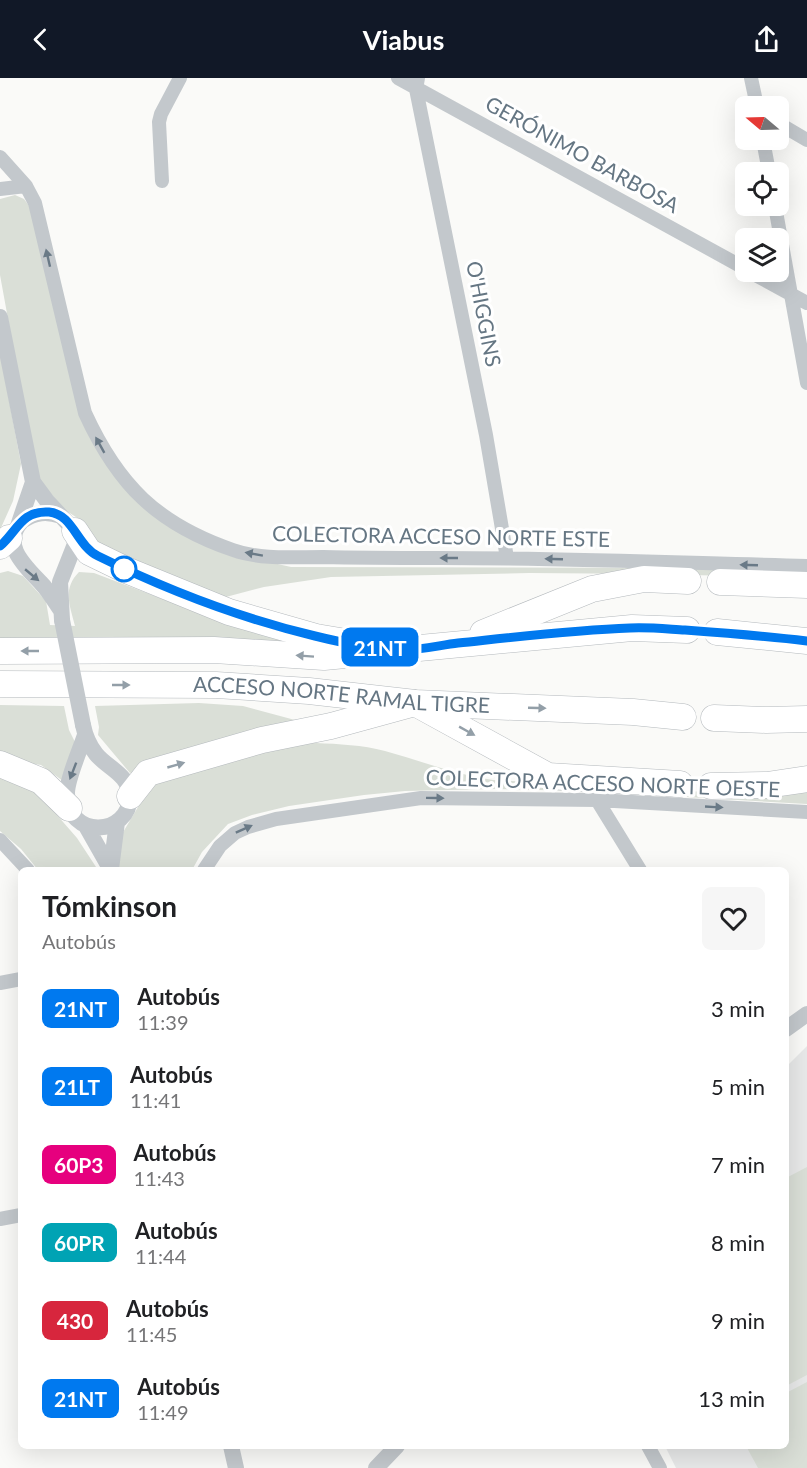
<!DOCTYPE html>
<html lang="es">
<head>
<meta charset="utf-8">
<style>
  :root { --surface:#fff; --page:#f6f6f6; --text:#202124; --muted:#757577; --accent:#111827 }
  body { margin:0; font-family:Lato,sans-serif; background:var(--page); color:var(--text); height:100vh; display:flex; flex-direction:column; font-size:22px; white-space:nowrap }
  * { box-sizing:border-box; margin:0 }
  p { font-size:20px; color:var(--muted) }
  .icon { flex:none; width:33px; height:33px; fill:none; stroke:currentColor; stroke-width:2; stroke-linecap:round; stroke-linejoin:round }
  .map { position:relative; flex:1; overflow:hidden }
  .side { position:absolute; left:18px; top:789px; width:771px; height:582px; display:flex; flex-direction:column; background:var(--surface); border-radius:9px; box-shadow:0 6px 24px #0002 }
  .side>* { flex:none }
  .badge { padding:0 12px; border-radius:9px; font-size:21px; line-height:39px }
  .needle { width:39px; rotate:289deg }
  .fabs { position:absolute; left:735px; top:18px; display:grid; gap:12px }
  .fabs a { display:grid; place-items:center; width:54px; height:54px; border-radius:9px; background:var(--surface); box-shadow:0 6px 24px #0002; font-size:30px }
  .map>.badge { position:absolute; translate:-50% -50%; box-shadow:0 0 0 3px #fff }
  .round { display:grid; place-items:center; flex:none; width:63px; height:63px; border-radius:9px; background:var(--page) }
  .head { display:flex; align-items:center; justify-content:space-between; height:102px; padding:0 24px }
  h1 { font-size:28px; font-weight:700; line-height:45px }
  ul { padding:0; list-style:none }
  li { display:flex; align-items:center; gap:18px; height:78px; padding:0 24px }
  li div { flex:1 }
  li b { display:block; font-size:22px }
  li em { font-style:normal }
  li .badge { min-width:66px; font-weight:700; text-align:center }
  header { display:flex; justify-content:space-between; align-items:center; height:78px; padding:0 24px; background:var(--accent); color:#fff; font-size:27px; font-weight:700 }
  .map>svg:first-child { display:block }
  .built { fill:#e8e9e9 }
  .green { fill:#dadfd7 }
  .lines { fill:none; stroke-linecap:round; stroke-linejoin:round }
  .motorway-casing { stroke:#b4b9bd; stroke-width:27 }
  .minor { stroke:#c3c8cc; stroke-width:14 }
  .tertiary { stroke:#c3c8cc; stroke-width:16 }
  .motorway { stroke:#fff; stroke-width:26 }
  .tertiary-bridge { stroke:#c3c8cc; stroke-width:16 }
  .oneway { fill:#6a7a87 }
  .oneway2 { fill:#939fa8 }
  .line-casing { stroke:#fff; stroke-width:14 }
  .line { stroke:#0079ef; stroke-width:9 }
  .stop-dot { fill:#fff; stroke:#0079ef; stroke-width:3 }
  .labels { text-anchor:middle; stroke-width:6; stroke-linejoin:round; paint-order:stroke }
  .street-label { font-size:21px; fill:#657683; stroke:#fff }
</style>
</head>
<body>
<header><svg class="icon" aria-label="back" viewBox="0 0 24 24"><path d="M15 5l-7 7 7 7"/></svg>Viabus<svg class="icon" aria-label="share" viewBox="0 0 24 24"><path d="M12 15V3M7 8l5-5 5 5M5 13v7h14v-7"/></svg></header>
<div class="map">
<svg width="807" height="1390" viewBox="0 0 807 1390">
  <rect width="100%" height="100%" fill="#fafaf8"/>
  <!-- built -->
  <path class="built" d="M 807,968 L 807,1390 L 676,1390 L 665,1368 L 786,1368 L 786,989 Z"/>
  <!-- green -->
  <path class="green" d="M 15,117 L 24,121 L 33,133 L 88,352 L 144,426 L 237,477 L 291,489 L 694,490 L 807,494 L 766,499 L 657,496 L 529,495 L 331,499 L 264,509 L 222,520 L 97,468 L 89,458 L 79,441 L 65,432 L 37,400 L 0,197 L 0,121 Z
    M 0,274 L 21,386 L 13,423 L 0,452 Z
    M 8,493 L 23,498 L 46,523 L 50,547 L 75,548 C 70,528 62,511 79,494 L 94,495 L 202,536 L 298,565 L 0,561 L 0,495 Z
    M 199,625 L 243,628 L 295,642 L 300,647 L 130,695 L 98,657 L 99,649 L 95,628 Z
    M 0,627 L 64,628 L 69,652 L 77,668 L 63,703 L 41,687 L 21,684 L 0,677 Z
    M 316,665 C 339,666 362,667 385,673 C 421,683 457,697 493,702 L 741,716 L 807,706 L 807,726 L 583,713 L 495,711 L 405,713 L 364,717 L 289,728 L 252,737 L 228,746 L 202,774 L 192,792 L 117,792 L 119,761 L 138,729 L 145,709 L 165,701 L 290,666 Z
    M 0,700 L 29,709 L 50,729 L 77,760 L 98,792 L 38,792 L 21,771 L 0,753 Z
    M 807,1089 L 807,1297 L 786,1308 L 786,1100 Z
    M 807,1304 L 807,1390 L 758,1390 L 746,1368 L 786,1368 L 786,1315 Z"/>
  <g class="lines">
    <!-- motorway casing -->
    <g class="motorway-casing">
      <g id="motorway">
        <path d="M 75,453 L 89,474 L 126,492 L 229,534 L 316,559 L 364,567"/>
        <path d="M 0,468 L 9,460"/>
        <path d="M 720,504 L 807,507"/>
        <path d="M 717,554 L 807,563"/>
        <path d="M 483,555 L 592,511 L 644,501 L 688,503"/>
        <path d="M 0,573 L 214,572 L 324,579 L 632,550 L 687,552"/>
        <path id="s1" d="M 0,606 L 216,607 L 309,613 L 415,625 L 633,634 L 683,639"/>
        <path d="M 714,640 L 766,642 L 807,641"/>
        <path d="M 0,686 L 41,703 L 69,730"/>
        <path d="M 711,708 L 767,707 L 807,701"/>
        <path d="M 130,718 L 148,695 L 262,662 L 331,648 L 415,625 L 548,698 L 680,706"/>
      </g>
    </g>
    <!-- minor -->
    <path class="minor" d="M 398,0 L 746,191
      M 418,0 L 416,11 L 486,357 L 507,480
      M 751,0 L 757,28
      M 778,45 L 807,62
      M 763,62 L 769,94
      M 0,79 L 26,108 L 35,125 L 85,335 C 118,407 157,446 233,472 C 261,482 293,479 323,479 C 362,480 401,480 440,480 C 563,480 685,485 807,488
      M 162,103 L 159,44 L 161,36 L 180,0
      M 0,111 L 26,108
      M 775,128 L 807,305
      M 750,194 L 807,225
      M 597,722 L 640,792
      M 0,762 L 28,792
      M 204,792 L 220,768 L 235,755 L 248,749 L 276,741 L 421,720 L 597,722 L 807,734
      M 0,905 L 21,901
      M 0,1141 L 21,1137
      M 648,1368 L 660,1390"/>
    <!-- tertiary -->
    <path class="tertiary" d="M 0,239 L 33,404 L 47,423 L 75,453 L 75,466 L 60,504 L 62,542
      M 19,445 L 33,404
      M 60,531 C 54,522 48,512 41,505 C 25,488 0,466 22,443 C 35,434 47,433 61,438
      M 83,647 C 85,657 89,667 96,676 C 107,690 129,696 130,718 C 130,758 67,763 67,715 C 67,701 80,672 85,657
      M 86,748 L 111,792
      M 111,791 L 117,744
      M 786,951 L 807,936
      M 231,1368 L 236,1390
      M 376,1390 L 397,1368"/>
    <!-- motorway -->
    <use href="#motorway" class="motorway"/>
    <!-- tertiary-bridge -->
    <path class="tertiary-bridge" d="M 62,542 L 83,647"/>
  </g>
  <!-- one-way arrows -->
  <defs><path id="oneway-solid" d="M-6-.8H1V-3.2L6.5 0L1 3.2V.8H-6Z" transform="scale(1.5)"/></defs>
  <g class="oneway">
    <use href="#oneway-solid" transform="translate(48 180) rotate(-103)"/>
    <use href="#oneway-solid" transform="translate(100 367) rotate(-119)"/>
    <use href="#oneway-solid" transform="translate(254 476) rotate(-170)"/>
    <use href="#oneway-solid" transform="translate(449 480) rotate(-180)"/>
    <use href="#oneway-solid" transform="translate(554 481) rotate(-178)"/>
    <use href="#oneway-solid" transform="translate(749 487) rotate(-178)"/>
    <use href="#oneway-solid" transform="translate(32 497) rotate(40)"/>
    <use href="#oneway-solid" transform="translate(73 693) rotate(111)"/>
    <use href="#oneway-solid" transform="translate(435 720) rotate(1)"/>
    <use href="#oneway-solid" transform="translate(714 729) rotate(3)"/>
    <use href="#oneway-solid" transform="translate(244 751) rotate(-24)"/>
  </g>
  <g class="oneway2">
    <use href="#oneway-solid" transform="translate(30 573) rotate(180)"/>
    <use href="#oneway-solid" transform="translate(305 578) rotate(-176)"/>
    <use href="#oneway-solid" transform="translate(121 607)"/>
    <use href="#oneway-solid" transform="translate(537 630) rotate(2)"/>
    <use href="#oneway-solid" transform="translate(467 653) rotate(29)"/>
    <use href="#oneway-solid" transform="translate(176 687) rotate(-16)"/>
  </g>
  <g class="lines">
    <!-- line casing -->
    <g class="line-casing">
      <path id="line" d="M 0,468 C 17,454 21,432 49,434 C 73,436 77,468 98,478 C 167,512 240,540 315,558 C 343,565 375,571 404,572 C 422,572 441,567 458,565 C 515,559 573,552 630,550 C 648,549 667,551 685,552 C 726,555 766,558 807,563"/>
    </g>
    <!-- line -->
    <use href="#line" class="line"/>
  </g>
  <!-- markers -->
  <circle class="stop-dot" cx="124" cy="491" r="12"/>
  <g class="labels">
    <!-- street labels -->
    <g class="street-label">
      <text transform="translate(582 77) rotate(29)" y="7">GERÓNIMO BARBOSA</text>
      <text transform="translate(483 236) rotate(79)" y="7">O'HIGGINS</text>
      <text transform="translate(441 459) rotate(1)" y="7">COLECTORA ACCESO NORTE ESTE</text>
      <text dy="7" stroke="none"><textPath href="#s1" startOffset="342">ACCESO NORTE RAMAL TIGRE</textPath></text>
      <text transform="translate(603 706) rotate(2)" y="7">COLECTORA ACCESO NORTE OESTE</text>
    </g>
  </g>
</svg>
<div class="fabs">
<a><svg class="needle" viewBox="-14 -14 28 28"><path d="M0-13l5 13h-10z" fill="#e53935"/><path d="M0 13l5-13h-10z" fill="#757577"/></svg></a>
<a><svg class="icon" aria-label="locate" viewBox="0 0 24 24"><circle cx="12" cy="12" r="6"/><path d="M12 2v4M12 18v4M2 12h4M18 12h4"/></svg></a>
<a><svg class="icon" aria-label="layers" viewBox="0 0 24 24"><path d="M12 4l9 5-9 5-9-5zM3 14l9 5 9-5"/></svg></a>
</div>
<b class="badge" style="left:380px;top:569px;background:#0079ef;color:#fff">21NT</b>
<section class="side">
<div class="head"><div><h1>Tómkinson</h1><p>Autobús</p></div><a class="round"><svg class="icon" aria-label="heart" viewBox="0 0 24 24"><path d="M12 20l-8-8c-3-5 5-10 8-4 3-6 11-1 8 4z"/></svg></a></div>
<ul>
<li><span class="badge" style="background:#0079ef;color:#fff">21NT</span><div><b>Autobús</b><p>11:39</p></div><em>3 min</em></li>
<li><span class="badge" style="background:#0079ef;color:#fff">21LT</span><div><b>Autobús</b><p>11:41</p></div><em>5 min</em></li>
<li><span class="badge" style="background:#e6007e;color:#fff">60P3</span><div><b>Autobús</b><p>11:43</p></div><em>7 min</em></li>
<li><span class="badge" style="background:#00a3b4;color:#fff">60PR</span><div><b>Autobús</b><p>11:44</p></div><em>8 min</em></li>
<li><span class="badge" style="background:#d7263d;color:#fff">430</span><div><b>Autobús</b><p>11:45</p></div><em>9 min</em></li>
<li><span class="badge" style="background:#0079ef;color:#fff">21NT</span><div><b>Autobús</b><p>11:49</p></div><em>13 min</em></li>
</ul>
</section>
</div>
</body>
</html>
